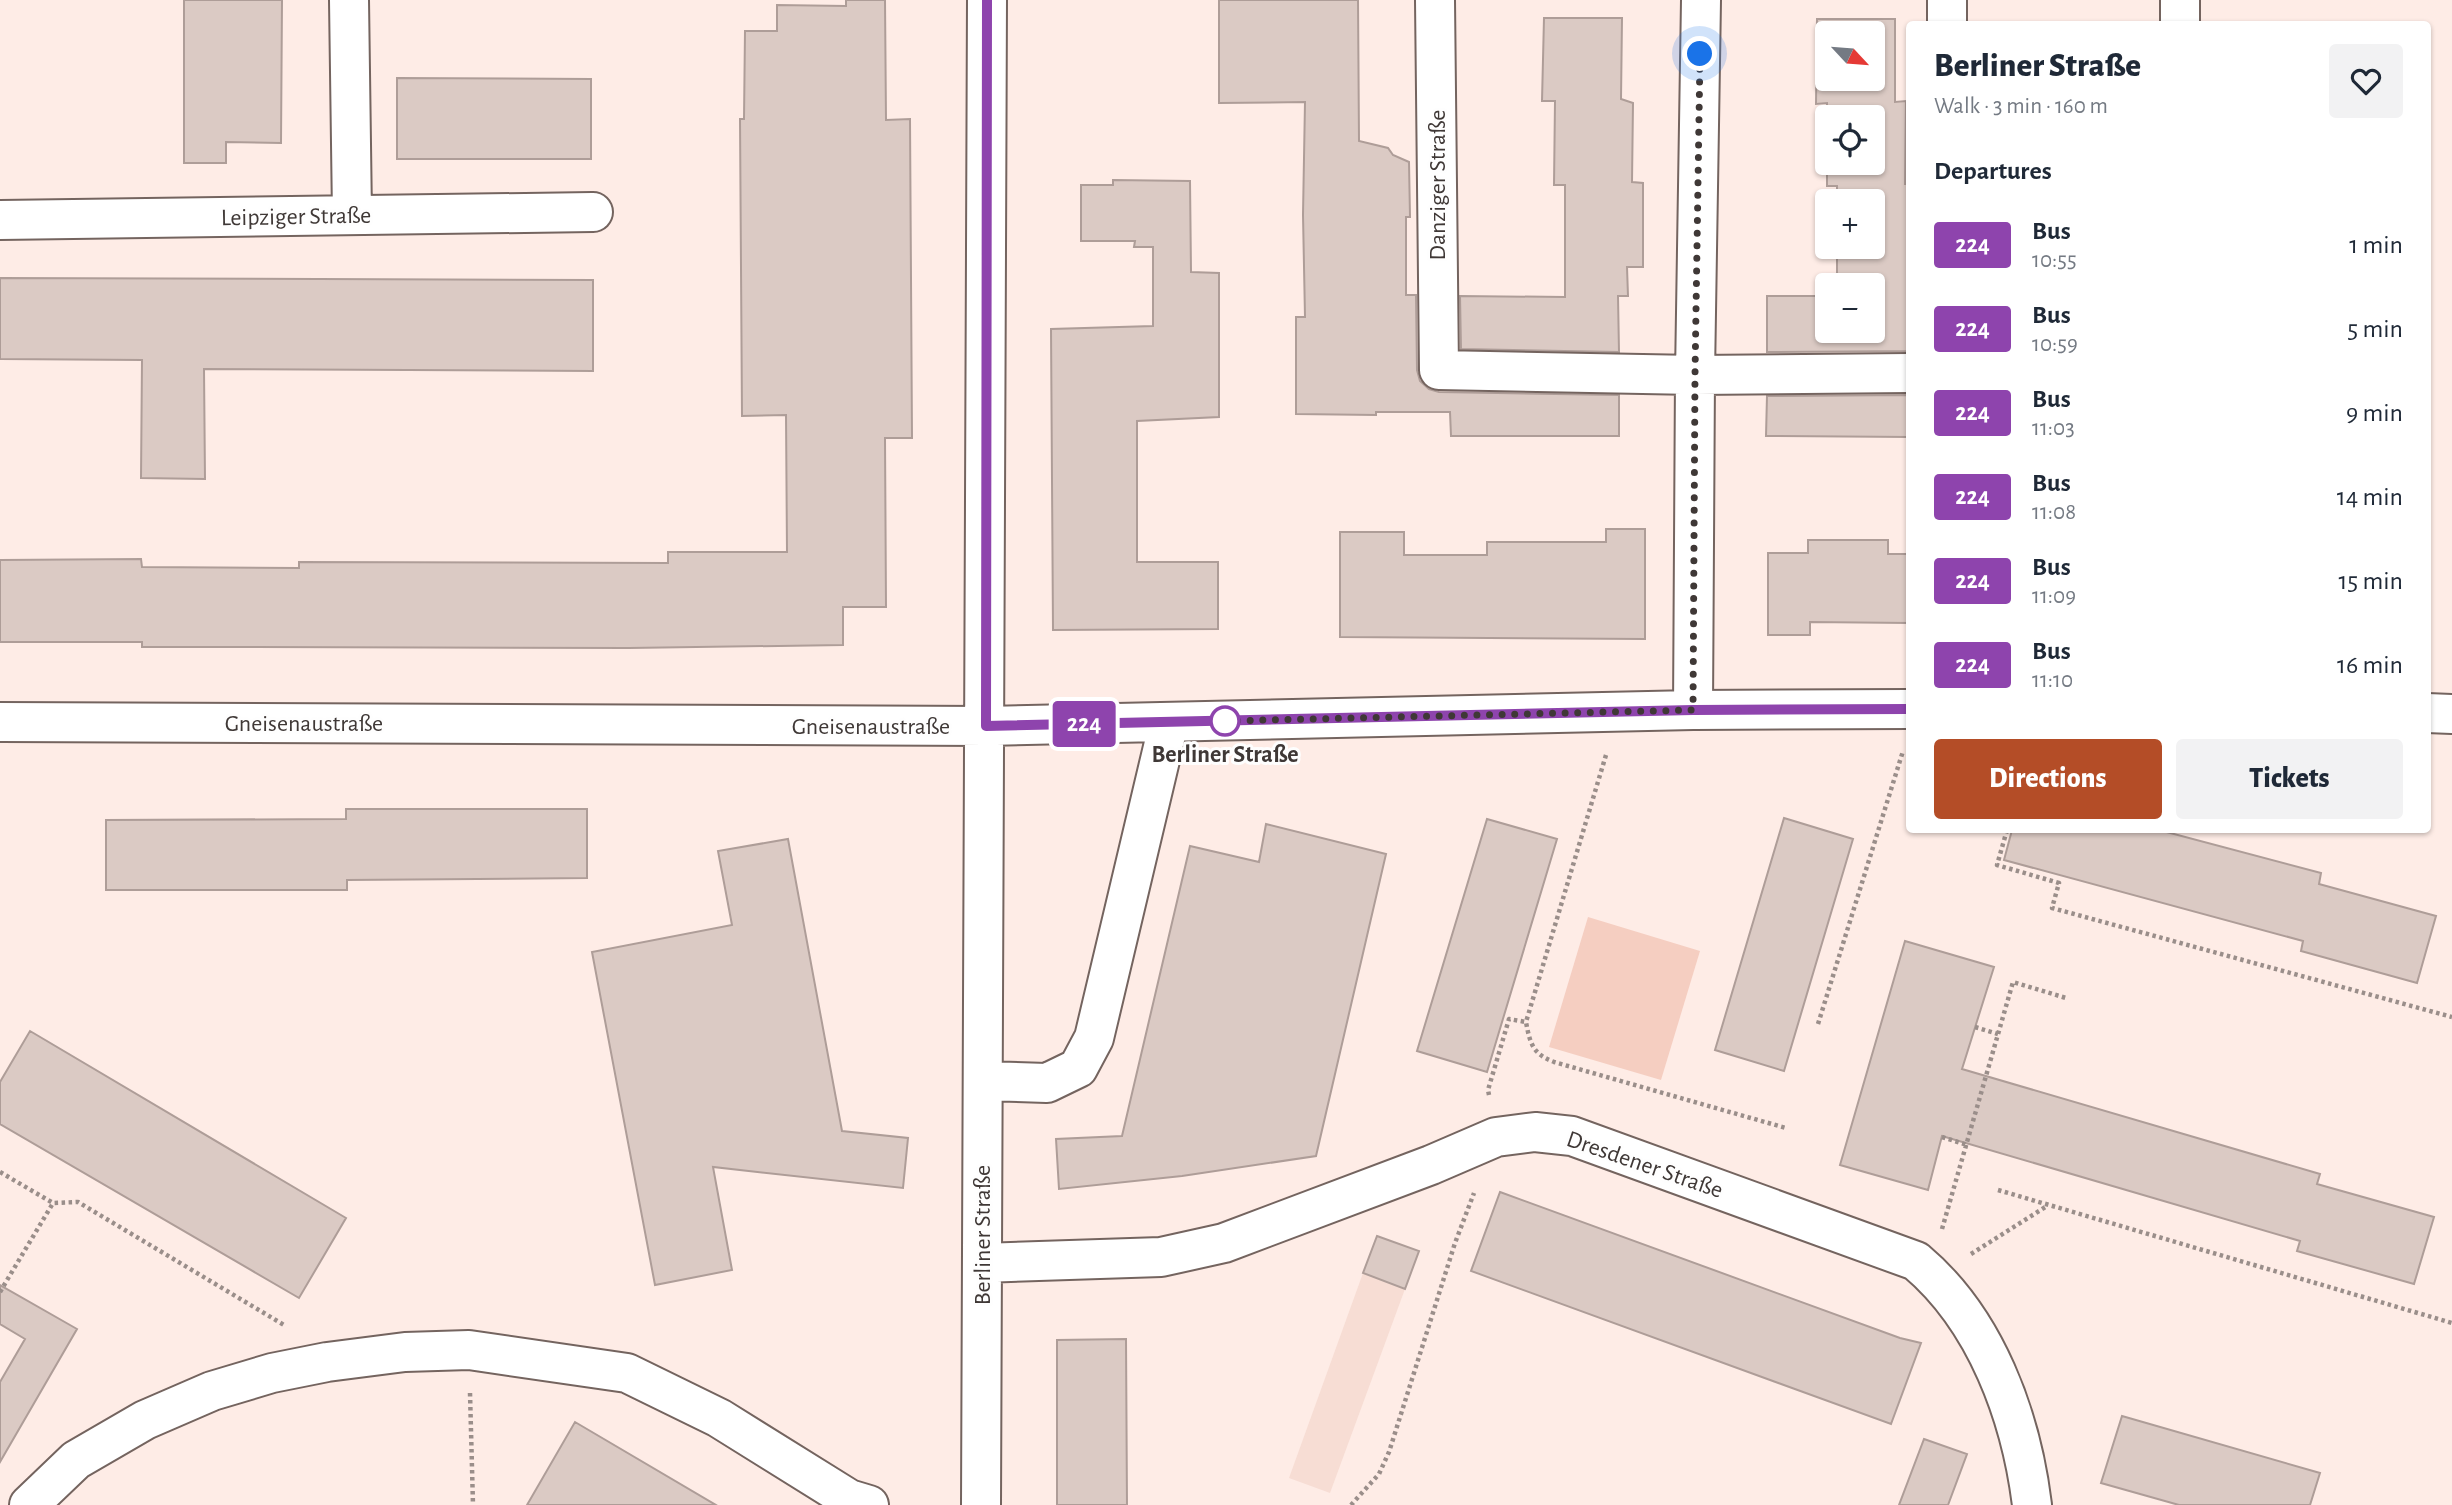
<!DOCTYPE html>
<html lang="en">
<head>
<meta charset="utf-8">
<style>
  :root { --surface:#fff; --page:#f2f2f3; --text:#1f2937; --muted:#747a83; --accent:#b44d27 }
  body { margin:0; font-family:"Alegreya Sans",sans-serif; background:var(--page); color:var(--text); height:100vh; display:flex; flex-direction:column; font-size:26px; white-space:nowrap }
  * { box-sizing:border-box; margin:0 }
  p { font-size:23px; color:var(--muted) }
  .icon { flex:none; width:38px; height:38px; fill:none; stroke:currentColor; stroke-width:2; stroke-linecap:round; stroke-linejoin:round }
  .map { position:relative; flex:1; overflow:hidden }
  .side { position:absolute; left:1906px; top:21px; width:525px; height:812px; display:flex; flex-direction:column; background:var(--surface); border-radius:7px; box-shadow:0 2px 5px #0004 }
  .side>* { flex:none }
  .badge { padding:0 14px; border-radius:5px; font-size:24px; line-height:46px }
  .needle { width:46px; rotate:116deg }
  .buttons { position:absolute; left:1815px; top:21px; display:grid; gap:14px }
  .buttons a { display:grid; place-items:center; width:70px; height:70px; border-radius:7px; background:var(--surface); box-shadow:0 2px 5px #0004; font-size:35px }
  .you { position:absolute; width:35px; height:35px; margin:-18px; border:5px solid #fff; border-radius:50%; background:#1a73e8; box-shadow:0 0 0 10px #1a73e833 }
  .map>.badge { position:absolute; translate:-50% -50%; box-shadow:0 0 0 4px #fff }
  h2 { padding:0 28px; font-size:26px; line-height:63px }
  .round { display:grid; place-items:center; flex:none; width:74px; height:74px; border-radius:7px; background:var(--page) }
  .headline { display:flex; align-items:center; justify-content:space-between; height:119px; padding:0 28px }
  h1 { font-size:33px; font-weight:800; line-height:52px }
  .primary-button { display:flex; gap:14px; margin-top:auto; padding:14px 28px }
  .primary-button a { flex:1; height:80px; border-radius:7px; background:var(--accent); color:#fff; font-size:28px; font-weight:800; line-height:80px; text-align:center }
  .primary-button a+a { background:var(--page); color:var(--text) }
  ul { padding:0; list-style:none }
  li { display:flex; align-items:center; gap:21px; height:84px; padding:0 28px }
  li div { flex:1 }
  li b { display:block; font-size:26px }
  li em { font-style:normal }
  li .badge { min-width:77px; font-weight:700; text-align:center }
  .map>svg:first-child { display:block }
  .built { fill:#f7ddd4 }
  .green { fill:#f5cec1 }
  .building { fill:#dbcac4; stroke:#ae9d98; stroke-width:2; fill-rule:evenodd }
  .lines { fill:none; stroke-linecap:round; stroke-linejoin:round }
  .minor-casing { stroke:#74645f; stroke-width:42 }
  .path { stroke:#9a8e8a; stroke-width:4.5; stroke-dasharray:3.5 3.5; stroke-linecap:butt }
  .minor { stroke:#fff; stroke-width:38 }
  .line-casing { stroke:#fff; stroke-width:16 }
  .line { stroke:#8e44ad; stroke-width:10 }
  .walk { stroke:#3f3836; stroke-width:7; stroke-dasharray:0 12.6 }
  .stop-dot { fill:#fff; stroke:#8e44ad; stroke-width:3.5 }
  .labels { text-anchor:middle; stroke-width:6; stroke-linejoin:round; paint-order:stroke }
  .street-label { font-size:24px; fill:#3f3836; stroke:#fefefe }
  .stop-label { font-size:24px; font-weight:bold; fill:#3f3836; stroke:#fefefe }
</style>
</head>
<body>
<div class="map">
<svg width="2452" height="1505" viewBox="0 0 2452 1505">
  <rect width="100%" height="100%" fill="#feece6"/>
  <!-- built -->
  <path class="built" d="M 1363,1273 L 1405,1289 L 1330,1493 L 1289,1478 Z"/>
  <!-- green -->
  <path class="green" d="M 1588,917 L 1700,951 L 1661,1080 L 1549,1047 Z"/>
  <!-- building -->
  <path class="building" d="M 184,0 L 282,0 L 281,143 L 226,142 L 226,163 L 184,163 Z
    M 846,0 L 885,0 L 886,120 L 910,119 L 912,438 L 885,438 L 886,607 L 843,607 L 843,645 L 629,648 L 234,647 L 142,647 L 142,642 L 0,642 L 0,560 L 141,559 L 142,567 L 299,568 L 299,562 L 668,563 L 668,552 L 787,552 L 786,415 L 742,416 L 740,119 L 744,119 L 745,31 L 777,31 L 777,5 L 846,6 Z
    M 1219,0 L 1358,0 L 1359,141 L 1388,148 L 1393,155 L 1409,162 L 1410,217 L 1406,217 L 1406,295 L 1416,295 L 1417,370 L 1420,381 L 1429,389 L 1439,392 L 1619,395 L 1619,436 L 1451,436 L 1450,412 L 1376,412 L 1376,415 L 1296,414 L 1296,317 L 1305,317 L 1303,215 L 1305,102 L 1219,103 Z
    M 1544,18 L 1622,18 L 1621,99 L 1633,103 L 1632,182 L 1643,183 L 1643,267 L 1627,267 L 1628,296 L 1618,296 L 1619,352 L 1461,349 L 1460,296 L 1565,297 L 1565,185 L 1554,185 L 1555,101 L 1542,101 Z
    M 1817,19 L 1895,19 L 1895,102 L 1906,101 L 1905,184 L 1909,184 L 1909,351 L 1767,352 L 1767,296 L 1827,296 L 1827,331 L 1872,331 L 1872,285 L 1837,285 L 1837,247 L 1872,247 L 1872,201 L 1837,201 L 1837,186 L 1827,186 L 1827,163 L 1872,163 L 1872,117 L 1827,117 L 1827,103 L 1816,104 ZM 1827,33 L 1872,33 L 1872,79 L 1827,79 Z
    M 397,78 L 591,79 L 591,159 L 397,159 Z
    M 1113,180 L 1190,181 L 1191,272 L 1219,273 L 1219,417 L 1137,421 L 1137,562 L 1218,562 L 1218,629 L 1053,630 L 1051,329 L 1153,326 L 1153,247 L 1134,247 L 1135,241 L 1081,241 L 1081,185 L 1113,185 Z
    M 0,278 L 593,280 L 593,371 L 204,369 L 205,479 L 141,478 L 142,360 L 0,359 Z
    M 1909,395 L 1909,437 L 1766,436 L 1767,396 Z
    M 1606,529 L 1645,529 L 1645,639 L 1340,637 L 1340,532 L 1404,532 L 1404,555 L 1487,555 L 1487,542 L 1606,542 Z
    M 1808,540 L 1888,540 L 1888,554 L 1909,554 L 1909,623 L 1810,622 L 1810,635 L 1768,635 L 1768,553 L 1808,553 Z
    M 346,809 L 587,809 L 587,878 L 347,880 L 347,890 L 106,890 L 106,820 L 346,819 Z
    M 1784,818 L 1853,839 L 1784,1071 L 1715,1050 Z
    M 1487,819 L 1557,839 L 1487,1072 L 1417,1051 Z
    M 1266,824 L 1386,854 L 1316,1156 L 1182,1176 L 1059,1189 L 1056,1139 L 1122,1136 L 1190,846 L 1259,862 Z
    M 2012,830 L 2159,830 L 2321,873 L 2319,884 L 2436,916 L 2417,983 L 2301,951 L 2303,941 L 2004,860 Z
    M 788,839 L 842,1131 L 908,1138 L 903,1188 L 713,1167 L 732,1270 L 655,1285 L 592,952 L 732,925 L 718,851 Z
    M 1905,941 L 1994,967 L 1962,1069 L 2320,1174 L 2317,1184 L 2434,1217 L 2414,1284 L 2297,1251 L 2300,1241 L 1942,1136 L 1928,1190 L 1840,1165 Z
    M 30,1031 L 346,1218 L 299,1298 L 0,1124 L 0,1082 Z
    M 1500,1192 L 1900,1338 L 1921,1343 L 1891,1424 L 1471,1271 Z
    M 1377,1236 L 1419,1251 L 1405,1289 L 1363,1273 Z
    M 0,1285 L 77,1329 L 0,1462 L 0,1382 L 25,1339 L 0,1324 Z
    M 1126,1339 L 1127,1505 L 1057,1505 L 1057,1340 Z
    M 2122,1416 L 2320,1473 L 2310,1505 L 2179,1505 L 2101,1483 Z
    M 575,1422 L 716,1505 L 527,1505 Z
    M 1924,1439 L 1967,1454 L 1948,1505 L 1899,1505 Z"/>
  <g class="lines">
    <!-- minor casing -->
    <g class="minor-casing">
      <path id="minor" d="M 349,0 L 352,215
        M 1435,0 L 1439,370 L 1695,375 L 1909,373
        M 1947,24 L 1947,0
        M 2180,24 L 2180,0
        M 0,220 L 593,212
        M 1693,710 L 1695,375 L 1701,0
        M 2427,713 L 2452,714
        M 0,722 L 986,726 L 1693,710 L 1909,709
        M 983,1081 L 1047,1083 L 1078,1068 L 1094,1038 L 1169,722
        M 982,1263 L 1161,1257 L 1224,1243 L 1431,1165 L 1496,1137 L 1535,1132 L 1572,1136 L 1916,1261 C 1986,1320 2021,1416 2032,1505
        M 29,1505 L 76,1460 L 145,1420 L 212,1391 L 272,1373 L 327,1362 L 405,1352 L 469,1350 L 627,1373 L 719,1418 L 849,1499 L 869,1505
        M 981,1505 L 987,0"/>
    </g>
    <!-- path -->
    <path class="path" d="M 1606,755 L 1526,1022 C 1530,1044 1533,1054 1554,1062 L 1786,1128
      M 2007,830 L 1997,865 L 2059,883 L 2052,908 L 2452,1017
      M 1818,1024 L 1903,751
      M 1975,1027 L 1998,1034
      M 1489,1095 L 1488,1090 L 1509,1019 L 1526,1022
      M 1942,1137 L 1967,1145
      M 0,1172 L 53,1203 L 78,1202 L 284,1325
      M 1998,1190 L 2452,1323
      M 1942,1229 L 2013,982 L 2066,998
      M 1971,1254 L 2047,1206
      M 0,1292 L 53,1203
      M 470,1393 L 473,1505
      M 1351,1505 L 1379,1474 L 1389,1452 L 1455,1243 L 1474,1193"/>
    <!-- minor -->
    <use href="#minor" class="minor"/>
  </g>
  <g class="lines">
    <!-- line casing -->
    <g class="line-casing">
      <path id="line" d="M 987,0 L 986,726 L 1693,710 L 1909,709"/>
    </g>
    <!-- line -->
    <use href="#line" class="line"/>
    <!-- walk -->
    <path class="walk" d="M 1225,721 L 1693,710 L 1695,375 L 1700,54"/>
  </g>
  <!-- markers -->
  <circle class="stop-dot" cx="1225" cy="721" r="14"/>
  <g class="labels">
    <!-- street labels -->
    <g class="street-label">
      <text transform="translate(1437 185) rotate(-90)" y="8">Danziger Straße</text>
      <text transform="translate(296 216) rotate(-1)" y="8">Leipziger Straße</text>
      <text x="304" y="731">Gneisenaustraße</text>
      <text x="871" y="734">Gneisenaustraße</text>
      <text transform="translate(1645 1164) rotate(19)" y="8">Dresdener Straße</text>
      <text transform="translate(982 1235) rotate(-90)" y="8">Berliner Straße</text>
    </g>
    <!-- stop labels -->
    <g class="stop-label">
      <text x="1225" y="762">Berliner Straße</text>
    </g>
  </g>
</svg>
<div class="buttons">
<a><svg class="needle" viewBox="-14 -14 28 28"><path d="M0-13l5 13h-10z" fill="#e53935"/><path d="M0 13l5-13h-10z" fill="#747a83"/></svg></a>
<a><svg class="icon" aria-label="locate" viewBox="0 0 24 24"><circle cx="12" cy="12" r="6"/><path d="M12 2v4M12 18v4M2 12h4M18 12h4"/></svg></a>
<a>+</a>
<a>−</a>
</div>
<div class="you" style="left:1700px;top:54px"></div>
<b class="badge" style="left:1084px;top:724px;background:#8e44ad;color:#fff">224</b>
<section class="side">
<div class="headline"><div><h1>Berliner Straße</h1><p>Walk · 3 min · 160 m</p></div><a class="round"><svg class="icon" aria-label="heart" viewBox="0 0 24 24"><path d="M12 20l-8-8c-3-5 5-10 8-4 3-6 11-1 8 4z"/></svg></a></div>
<h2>Departures</h2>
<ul>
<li><span class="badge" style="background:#8e44ad;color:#fff">224</span><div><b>Bus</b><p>10:55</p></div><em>1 min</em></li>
<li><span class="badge" style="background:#8e44ad;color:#fff">224</span><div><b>Bus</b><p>10:59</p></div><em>5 min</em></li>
<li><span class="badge" style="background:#8e44ad;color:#fff">224</span><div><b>Bus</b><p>11:03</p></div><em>9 min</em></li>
<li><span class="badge" style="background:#8e44ad;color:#fff">224</span><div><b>Bus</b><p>11:08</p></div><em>14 min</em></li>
<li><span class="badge" style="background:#8e44ad;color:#fff">224</span><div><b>Bus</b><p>11:09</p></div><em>15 min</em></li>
<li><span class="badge" style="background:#8e44ad;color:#fff">224</span><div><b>Bus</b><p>11:10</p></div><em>16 min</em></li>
</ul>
<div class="primary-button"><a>Directions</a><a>Tickets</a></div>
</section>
</div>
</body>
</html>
